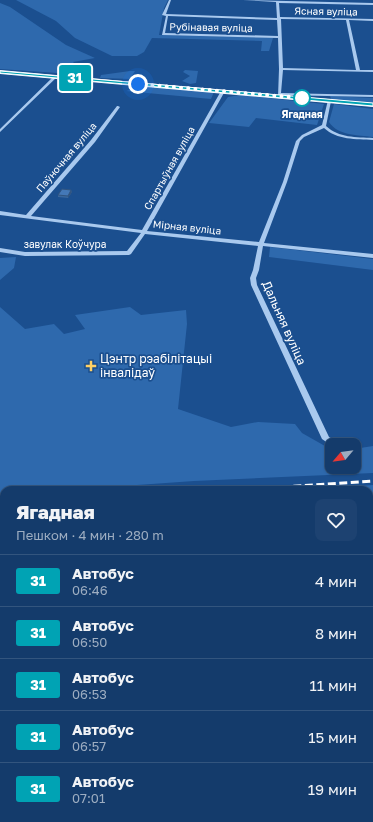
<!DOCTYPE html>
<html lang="ru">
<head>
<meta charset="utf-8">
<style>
  :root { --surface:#143b6b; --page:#1d4271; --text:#f1f3f6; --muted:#9dadc1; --line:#33557e }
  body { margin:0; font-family:"Golos Text",sans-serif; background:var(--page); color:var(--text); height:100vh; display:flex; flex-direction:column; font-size:15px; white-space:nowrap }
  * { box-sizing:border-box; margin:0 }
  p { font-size:13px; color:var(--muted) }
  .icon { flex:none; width:22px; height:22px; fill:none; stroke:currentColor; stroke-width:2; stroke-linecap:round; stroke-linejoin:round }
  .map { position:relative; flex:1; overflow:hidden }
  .details { position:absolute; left:0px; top:486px; width:373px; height:336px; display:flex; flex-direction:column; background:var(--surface); border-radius:12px 12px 0 0; box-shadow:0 1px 3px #0004,0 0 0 1px var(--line) }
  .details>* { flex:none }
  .badge { padding:0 8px; border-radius:3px; font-size:14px; line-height:26px }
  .needle { width:26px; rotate:241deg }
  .fabs { position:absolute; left:325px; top:438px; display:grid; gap:8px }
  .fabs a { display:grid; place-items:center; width:36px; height:36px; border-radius:8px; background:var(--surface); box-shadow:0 1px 3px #0004,0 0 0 1px var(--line); font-size:20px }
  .you { position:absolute; width:20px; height:20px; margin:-10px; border:3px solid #fff; border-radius:50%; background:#1a73e8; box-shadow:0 0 0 6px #1a73e833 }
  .map>.badge { position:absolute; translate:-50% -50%; box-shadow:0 0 0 2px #fff }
  .round { display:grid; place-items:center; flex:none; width:42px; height:42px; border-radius:8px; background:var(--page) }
  .head { display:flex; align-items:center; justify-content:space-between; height:68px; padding:0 16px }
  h1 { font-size:19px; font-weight:800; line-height:30px }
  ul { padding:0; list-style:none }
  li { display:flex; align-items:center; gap:12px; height:52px; padding:0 16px; border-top:1px solid var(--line) }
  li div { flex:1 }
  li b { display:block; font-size:15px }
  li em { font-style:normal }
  li .badge { min-width:44px; font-weight:700; text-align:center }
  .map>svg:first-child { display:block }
  .green { fill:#2e69ad }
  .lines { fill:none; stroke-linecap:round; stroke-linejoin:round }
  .minor { fill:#a9c9ee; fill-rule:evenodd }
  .major { fill:#f0f6ff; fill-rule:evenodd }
  .rail { stroke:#fff; stroke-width:3; stroke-dasharray:8 3.5; stroke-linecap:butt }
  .wall { fill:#3a679d }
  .shaded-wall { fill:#305480 }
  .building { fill:#4478b7; stroke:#305480 }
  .line { fill:#00a3b4; stroke:#fff }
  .walk { stroke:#fff; stroke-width:4; stroke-dasharray:0 7.2 }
  .stop-dot { fill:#fff; stroke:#00a3b4; stroke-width:2 }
  .poi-dot { fill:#ffd166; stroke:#1b4f8f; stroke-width:1.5 }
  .labels { text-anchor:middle; stroke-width:3.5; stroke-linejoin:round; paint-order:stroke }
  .far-street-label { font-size:10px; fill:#fff; stroke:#1b4f8f }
  .far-stop-label { font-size:10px; font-weight:bold; fill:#fff; stroke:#1b4f8f }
  .street-label { font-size:12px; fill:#fff; stroke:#1b4f8f }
  .poi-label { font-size:12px; fill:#fff; stroke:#1b4f8f; text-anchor:start }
</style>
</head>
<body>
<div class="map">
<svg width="373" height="822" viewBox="0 0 373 822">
  <rect width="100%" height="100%" fill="#1b4f8f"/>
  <!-- green -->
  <path class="green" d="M 16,0 L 168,0 L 164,8 L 159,35 L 273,38 L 269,51 L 261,51 L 262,41 L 152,38 L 144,52 L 137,56 L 112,56 L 75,38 L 56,21 Z
    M 0,3 L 10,7 L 66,45 L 95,58 L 73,62 L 86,75 L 0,69 Z
    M 185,70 L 198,71 L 196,83 L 190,84 L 182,81 L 190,76 L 183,72 Z
    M 130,71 L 135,71 L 130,79 L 100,78 L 101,75 Z
    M 145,86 L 214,92 L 211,99 L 126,91 Z
    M 240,95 L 324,104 L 317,125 L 256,118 L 249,127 L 209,123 L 228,97 Z
    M 330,96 L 373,98 L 373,103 L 331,99 Z
    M 334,104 L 373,109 L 373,137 C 358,135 338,136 329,122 Z
    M 270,247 L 373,259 L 373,270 L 269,257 Z
    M 16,257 L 14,268 L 0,280 L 0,258 Z
    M 0,307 L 25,329 L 54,324 L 64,334 L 85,329 L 75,315 L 130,307 L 141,315 L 186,310 L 187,324 L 178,409 L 231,427 L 258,422 L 295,424 L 302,433 L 332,450 L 332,467 L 354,467 L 354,449 L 373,446 L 373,473 L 194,481 L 66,490 L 4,490 L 4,494 L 0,495 Z
    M 373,485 L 373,686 L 369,683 L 369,490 L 293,490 Z
    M 0,603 L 4,607 L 4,818 L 249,818 L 253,822 L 0,822 Z"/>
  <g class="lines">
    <!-- minor -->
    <path class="minor" d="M 169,0 L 171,0 L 166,14 L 277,18 L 276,2 L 243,0 L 373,3 L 373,5 L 279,3 L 280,17 L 373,19 L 373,21 L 349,20 L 360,70 L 373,70 L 373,72 L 283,70 L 281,93 L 373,95 L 373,97 L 281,95 L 280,97 L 278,97 L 279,69 L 278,38 L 162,35 L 166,16 L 162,15 ZM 168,16 L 277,20 L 278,36 L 165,33 ZM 281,19 L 346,20 L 356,70 L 283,68 Z
      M 54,76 L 57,77 L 0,132 L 0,129 Z
      M 223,90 L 225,91 L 147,231 L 259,242 L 283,182 L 296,141 L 302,135 L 322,125 L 328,100 L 331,101 L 326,126 C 339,138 356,137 373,138 L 373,140 C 356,139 337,140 324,128 L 304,137 L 300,141 L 287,182 L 264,243 L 373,254 L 373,258 L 263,246 L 259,270 L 256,278 L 257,285 L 329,437 L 338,442 L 338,445 L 332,446 L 322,439 L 251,285 L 250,278 L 253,270 L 258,246 L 145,234 L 131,254 L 129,255 L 25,256 L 0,252 L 0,248 L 25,252 L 127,251 L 141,233 L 0,215 L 0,211 L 26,215 L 91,140 L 117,106 L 118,106 L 120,107 L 95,142 L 31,216 L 142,230 L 221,91 Z"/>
    <!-- major -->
    <path class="major" d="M 0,70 L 373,103 L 373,107 L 0,74 Z"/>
    <!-- rail -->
    <path class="rail" d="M 236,490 L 373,481
      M 0,505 L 4,505"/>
  </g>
  <!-- wall -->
  <path class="wall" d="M 71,190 L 72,192 L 68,198 L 58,197 L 58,195 Z"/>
  <!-- shaded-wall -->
  <path class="shaded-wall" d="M 71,190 L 72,192 L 68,198 L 68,196 Z"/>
  <!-- building -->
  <path class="building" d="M 62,189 L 71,190 L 68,196 L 58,195 Z"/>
  <!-- line -->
  <path class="line" d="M 0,71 L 373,103 L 373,106 L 0,73 Z"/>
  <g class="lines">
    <!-- walk -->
    <path class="walk" d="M 138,84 L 302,98"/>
  </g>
  <!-- markers -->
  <circle class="stop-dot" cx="302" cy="98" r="8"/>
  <path class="poi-dot" d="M89 360h4v4h4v4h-4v4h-4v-4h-4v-4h4z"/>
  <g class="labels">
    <!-- far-street labels -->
    <g class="far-street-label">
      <text transform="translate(326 11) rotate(1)" y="4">Ясная вуліца</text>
      <text transform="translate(211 27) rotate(1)" y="4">Рубінавая вуліца</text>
      <text transform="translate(66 157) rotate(-50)" y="4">Паўночная вуліца</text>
      <text transform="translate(169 168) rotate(-61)" y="4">Спартыўная вуліца</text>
      <text transform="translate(187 227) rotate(6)" y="4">Мірная вуліца</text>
      <text x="65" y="248">завулак Коўчура</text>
    </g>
    <!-- far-stop labels -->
    <g class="far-stop-label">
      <text x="302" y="118">Ягадная</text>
    </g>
    <!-- street labels -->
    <g class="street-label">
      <text transform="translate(284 323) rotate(66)" y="4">Дальняя вуліца</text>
    </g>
    <!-- poi labels -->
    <g class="poi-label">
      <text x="100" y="363">Цэнтр рэабілітацыі<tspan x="100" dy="14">інвалідаў</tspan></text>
    </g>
  </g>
</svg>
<div class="fabs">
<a><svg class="needle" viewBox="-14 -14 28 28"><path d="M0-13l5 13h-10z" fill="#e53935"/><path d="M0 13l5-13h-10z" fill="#9dadc1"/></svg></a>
</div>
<div class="you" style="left:138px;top:84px"></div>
<b class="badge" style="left:75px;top:78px;background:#00a3b4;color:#fff">31</b>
<section class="details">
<div class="head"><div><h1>Ягадная</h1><p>Пешком · 4 мин · 280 m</p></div><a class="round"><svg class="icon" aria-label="heart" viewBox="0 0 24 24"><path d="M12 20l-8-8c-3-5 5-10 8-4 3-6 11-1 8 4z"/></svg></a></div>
<ul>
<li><span class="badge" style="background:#00a3b4;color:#fff">31</span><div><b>Автобус</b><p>06:46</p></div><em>4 мин</em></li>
<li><span class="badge" style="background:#00a3b4;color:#fff">31</span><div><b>Автобус</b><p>06:50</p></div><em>8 мин</em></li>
<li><span class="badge" style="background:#00a3b4;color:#fff">31</span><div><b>Автобус</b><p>06:53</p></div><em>11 мин</em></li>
<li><span class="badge" style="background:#00a3b4;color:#fff">31</span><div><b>Автобус</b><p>06:57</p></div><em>15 мин</em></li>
<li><span class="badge" style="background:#00a3b4;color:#fff">31</span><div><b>Автобус</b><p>07:01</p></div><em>19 мин</em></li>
</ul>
</section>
</div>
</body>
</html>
